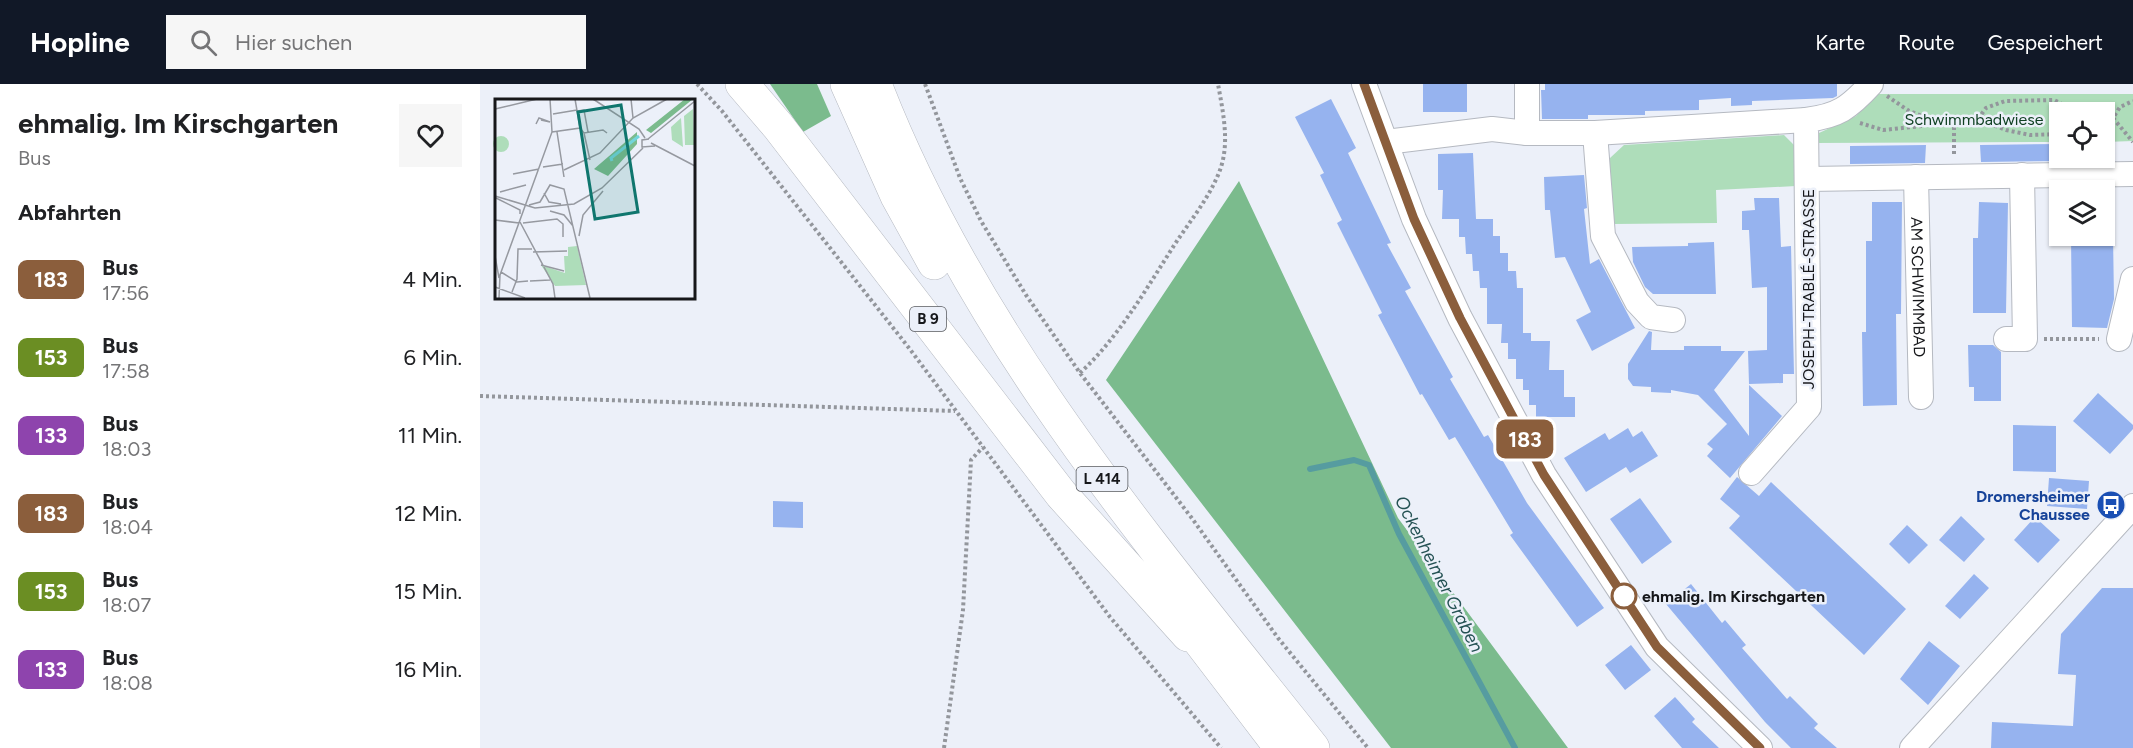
<!DOCTYPE html>
<html lang="de">
<head>
<meta charset="utf-8">
<style>
  :root { --surface:#fff; --page:#f6f6f6; --text:#202124; --muted:#757577; --accent:#111827 }
  body { margin:0; font-family:Figtree,sans-serif; background:var(--page); color:var(--text); height:100vh; display:flex; flex-direction:column; font-size:22px; white-space:nowrap }
  * { box-sizing:border-box; margin:0 }
  p { font-size:20px; color:var(--muted) }
  .icon { flex:none; width:33px; height:33px; fill:none; stroke:currentColor; stroke-width:2; stroke-linecap:round; stroke-linejoin:round }
  .map { position:relative; flex:1; overflow:hidden }
  .panel { display:flex; flex-direction:column; background:var(--surface); width:480px }
  .panel>* { flex:none }
  .badge { padding:0 12px; border-radius:9px; font-size:21px; line-height:39px }
  .fabs { position:absolute; left:1569px; top:18px; display:grid; gap:12px }
  .fabs a { display:grid; place-items:center; width:66px; height:66px; border-radius:0px; background:var(--surface); box-shadow:0 2px 4px #0004; font-size:30px }
  .map>.badge { position:absolute; translate:-50% -50%; box-shadow:0 0 0 3px #fff }
  h2 { padding:0 18px; font-size:22px; line-height:54px }
  .round { display:grid; place-items:center; flex:none; width:63px; height:63px; border-radius:0px; background:var(--page) }
  .overview { display:flex; align-items:center; justify-content:space-between; height:102px; padding:0 18px }
  h1 { font-size:28px; font-weight:700; line-height:45px }
  ul { padding:0; list-style:none }
  li { display:flex; align-items:center; gap:18px; height:78px; padding:0 18px }
  li div { flex:1 }
  li b { display:block; font-size:22px }
  li em { font-style:normal }
  li .badge { min-width:66px; font-weight:700; text-align:center }
  header { display:flex; align-items:center; gap:36px; box-sizing:border-box; height:84px; padding:0 30px; background:var(--accent); color:#fff }
  header strong { font-size:28px }
  nav { display:flex; gap:33px; margin-inline-start:auto; font-size:21px }
  .search { width:420px; height:54px; background:var(--page); display:flex; align-items:center; gap:15px; box-sizing:border-box; padding:0 21px; border-radius:0px; color:var(--muted); font-size:22px }
  main { display:flex; flex:1; min-height:0 }
  .map>svg:first-child { display:block }
  .green { fill:#aeddba }
  .forest { fill:#7bbb8d }
  .lines { fill:none; stroke-linecap:round; stroke-linejoin:round }
  .stream { stroke:#569ca0; stroke-width:6 }
  .building { fill:#96b3ef }
  .minor-casing { stroke:#b5b9c1; stroke-width:26 }
  .highway-casing { stroke:#b5b9c1; stroke-width:34 }
  .path { stroke:#93969c; stroke-width:4; stroke-dasharray:3 3; stroke-linecap:butt }
  .minor { stroke:#fff; stroke-width:24 }
  .highway { stroke:#fff; stroke-width:33 }
  .line-casing { stroke:#fff; stroke-width:14 }
  .line { stroke:#8b5e3c; stroke-width:9 }
  .stop-dot { fill:#fff; stroke:#8b5e3c; stroke-width:3 }
  .labels { text-anchor:middle; stroke-width:5; stroke-linejoin:round; paint-order:stroke }
  .shield { fill:#ecf0f9; stroke:#56585d; stroke-width:1.5 }
  .shield-label { font-size:15px; font-weight:bold; fill:#16171a }
  .park-label { font-size:16px; fill:#104123; stroke:#ecf0f9 }
  .street-label { font-size:16px; fill:#16171a; stroke:#ecf0f9 }
  .transit-label { font-size:16px; font-weight:bold; fill:#164399; stroke:#ecf0f9; text-anchor:end }
  .stop-label { font-size:16px; font-weight:bold; fill:#16171a; stroke:#ecf0f9; text-anchor:start }
  .water-label { font-size:18px; font-style:italic; fill:#255254; stroke:#ecf0f9 }
  .inset-river { fill:none; stroke:#72d5da; stroke-width:3 }
  .inset-road { fill:none; stroke:#9699a0; stroke-width:1.5 }
  .view { fill:#0f766e; fill-opacity:0.15; stroke:#0f766e; stroke-width:3 }
  .inset-edge { fill:none; stroke:#16171a; stroke-width:3 }
</style>
</head>
<body>
<header>
<strong>Hopline</strong>
<div class="search"><svg class="icon" aria-label="search" viewBox="0 0 24 24"><circle cx="10" cy="10" r="6"/><path d="M15 15l6 6"/></svg>Hier suchen</div>
<nav><a>Karte</a><a>Route</a><a>Gespeichert</a></nav>
</header>
<main>
<section class="panel">
<div class="overview"><div><h1>ehmalig. Im Kirschgarten</h1><p>Bus</p></div><a class="round"><svg class="icon" aria-label="heart" viewBox="0 0 24 24"><path d="M12 20l-8-8c-3-5 5-10 8-4 3-6 11-1 8 4z"/></svg></a></div>
<h2>Abfahrten</h2>
<ul>
<li><span class="badge" style="background:#8b5e3c;color:#fff">183</span><div><b>Bus</b><p>17:56</p></div><em>4 Min.</em></li>
<li><span class="badge" style="background:#6b8e23;color:#fff">153</span><div><b>Bus</b><p>17:58</p></div><em>6 Min.</em></li>
<li><span class="badge" style="background:#8e44ad;color:#fff">133</span><div><b>Bus</b><p>18:03</p></div><em>11 Min.</em></li>
<li><span class="badge" style="background:#8b5e3c;color:#fff">183</span><div><b>Bus</b><p>18:04</p></div><em>12 Min.</em></li>
<li><span class="badge" style="background:#6b8e23;color:#fff">153</span><div><b>Bus</b><p>18:07</p></div><em>15 Min.</em></li>
<li><span class="badge" style="background:#8e44ad;color:#fff">133</span><div><b>Bus</b><p>18:08</p></div><em>16 Min.</em></li>
</ul>
</section>
<div class="map">
<svg width="1653" height="664" viewBox="0 0 1653 664">
  <rect width="100%" height="100%" fill="#ecf0f9"/>
  <!-- green -->
  <path class="green" d="M 1395,10 L 1653,10 L 1653,57 L 1625,58 L 1624,28 L 1580,28 L 1579,58 L 1334,59 L 1339,49 L 1376,32 Z
    M 1304,51 L 1315,62 L 1316,102 L 1236,106 L 1237,139 L 1134,140 L 1129,98 L 1130,74 L 1144,61 Z"/>
  <!-- forest -->
  <path class="forest" d="M 290,0 L 337,0 L 351,32 L 323,48 Z
    M 759,97 L 918,434 L 1088,664 L 911,664 L 626,296 Z"/>
  <g class="lines">
    <!-- stream -->
    <path class="stream" d="M 830,385 L 874,376 L 889,381 L 919,450 L 1035,664"/>
  </g>
  <!-- building -->
  <path class="building" d="M 943,0 L 987,0 L 987,28 L 943,28 Z
    M 1065,0 L 1357,0 L 1357,12 L 1353,14 L 1272,17 L 1272,21 L 1251,22 L 1251,14 L 1219,16 L 1219,26 L 1165,27 L 1165,31 L 1108,31 L 1108,35 L 1062,35 L 1061,6 L 1065,6 Z
    M 851,15 L 876,64 L 868,69 L 911,159 L 907,160 L 931,204 L 925,207 L 973,293 L 970,295 L 1004,353 L 1008,351 L 1047,419 L 1124,524 L 1097,543 L 1030,451 L 1033,449 L 975,353 L 969,356 L 942,310 L 940,311 L 898,231 L 902,229 L 857,139 L 862,136 L 840,91 L 844,89 L 815,33 Z
    M 1580,60 L 1580,77 L 1501,78 L 1500,61 Z
    M 1446,61 L 1445,79 L 1370,80 L 1370,62 Z
    M 993,69 L 996,135 L 1013,135 L 1013,152 L 1020,152 L 1020,169 L 1028,169 L 1028,187 L 1036,187 L 1037,204 L 1043,204 L 1043,249 L 1051,249 L 1051,257 L 1070,257 L 1069,286 L 1084,286 L 1084,313 L 1095,313 L 1095,333 L 1056,333 L 1056,321 L 1049,321 L 1049,306 L 1043,306 L 1043,295 L 1036,295 L 1036,275 L 1028,275 L 1028,259 L 1021,259 L 1022,240 L 1007,240 L 1007,204 L 1000,204 L 999,187 L 993,187 L 992,170 L 986,170 L 985,153 L 979,153 L 979,135 L 962,135 L 963,106 L 958,106 L 958,70 Z
    M 1104,91 L 1107,124 L 1104,125 L 1110,180 L 1119,175 L 1155,244 L 1112,267 L 1096,236 L 1111,228 L 1085,173 L 1075,174 L 1070,126 L 1065,126 L 1064,93 Z
    M 1274,114 L 1299,114 L 1301,163 L 1311,162 L 1314,290 L 1303,290 L 1303,299 L 1269,300 L 1268,267 L 1287,266 L 1287,203 L 1272,204 L 1269,146 L 1262,146 L 1262,127 L 1275,126 Z
    M 1392,118 L 1422,118 L 1421,230 L 1416,230 L 1417,321 L 1383,322 L 1382,248 L 1386,248 L 1386,157 L 1392,157 Z
    M 1499,118 L 1528,119 L 1526,229 L 1493,229 L 1493,154 L 1498,154 Z
    M 1591,152 L 1633,152 L 1634,215 L 1627,244 L 1592,243 Z
    M 1234,158 L 1236,210 L 1173,210 L 1165,203 L 1153,178 L 1152,163 L 1208,162 L 1208,159 Z
    M 1169,247 L 1172,248 L 1171,266 L 1204,266 L 1204,262 L 1241,262 L 1241,267 L 1265,267 L 1234,306 L 1269,352 L 1269,301 L 1302,332 L 1250,394 L 1227,372 L 1233,365 L 1227,360 L 1247,340 L 1218,311 L 1191,306 L 1191,309 L 1171,308 L 1171,303 L 1153,302 L 1148,295 L 1148,280 Z
    M 1488,261 L 1513,261 L 1521,268 L 1521,317 L 1494,317 L 1494,303 L 1489,303 Z
    M 1618,309 L 1653,341 L 1653,345 L 1630,370 L 1593,337 Z
    M 1533,341 L 1576,342 L 1576,388 L 1533,387 Z
    M 1148,344 L 1153,353 L 1162,347 L 1178,372 L 1150,389 L 1146,383 L 1106,408 L 1084,374 L 1125,349 L 1129,356 Z
    M 1257,393 L 1279,412 L 1291,398 L 1426,525 L 1384,571 L 1249,444 L 1260,432 L 1240,415 Z
    M 1569,394 L 1609,397 L 1607,425 L 1567,422 Z
    M 1160,414 L 1192,458 L 1162,480 L 1130,435 Z
    M 293,417 L 323,418 L 323,444 L 293,443 Z
    M 1481,432 L 1505,455 L 1484,478 L 1459,456 Z
    M 1555,433 L 1580,456 L 1558,479 L 1534,456 Z
    M 1427,441 L 1448,461 L 1429,480 L 1409,460 Z
    M 1494,490 L 1509,504 L 1480,535 L 1465,522 Z
    M 1211,500 L 1242,539 L 1245,536 L 1266,561 L 1262,564 L 1307,615 L 1310,612 L 1338,640 L 1334,644 L 1357,664 L 1311,664 L 1285,638 L 1186,520 Z
    M 1622,504 L 1653,504 L 1653,664 L 1511,664 L 1512,638 L 1593,642 L 1596,591 L 1578,590 L 1581,550 Z
    M 1449,557 L 1480,582 L 1448,621 L 1420,595 Z
    M 1151,561 L 1171,586 L 1145,606 L 1125,581 Z
    M 1195,613 L 1215,635 L 1212,638 L 1239,664 L 1202,664 L 1174,632 Z"/>
  <g class="lines">
    <!-- minor casing -->
    <g class="minor-casing">
      <g id="minor">
        <path d="M 884,0 L 934,135 L 980,234 L 1064,391 L 1177,563 L 1280,664"/>
        <path d="M 1047,0 L 1047,49"/>
        <path d="M 1115,49 L 1123,152 L 1157,218 L 1171,233 L 1193,236"/>
        <path d="M 906,58 L 1012,45 L 1047,49 L 1115,49 L 1326,36"/>
        <path id="s1" d="M 1436,93 L 1441,313"/>
        <path d="M 1328,95 L 1653,90"/>
        <path d="M 1526,255 L 1545,255 L 1542,91"/>
        <path d="M 1639,255 L 1653,195"/>
        <path d="M 1271,389 L 1329,323 L 1326,36 C 1358,32 1369,24 1391,0"/>
        <path d="M 1432,664 L 1653,422"/>
      </g>
    </g>
    <!-- highway casing -->
    <g class="highway-casing">
      <path id="highway" d="M 262,0 L 298,42 L 581,410 L 708,551
        M 367,0 L 417,112 L 454,179
        M 395,0 C 492,251 668,456 833,664
        M 698,529 L 801,664"/>
    </g>
    <!-- path -->
    <path class="path" d="M 217,0 L 242,27 L 429,264 L 630,533 L 741,664
      M 445,0 L 480,94 L 501,137 L 546,211 L 600,289 L 711,433 L 798,554 L 888,664
      M 1407,12 L 1429,27 L 1456,37
      M 1624,33 L 1633,34 L 1640,23 L 1653,17
      M 1633,34 L 1653,58
      M 1498,35 L 1506,24 L 1525,17 L 1574,16 L 1598,28
      M 1474,37 L 1474,72
      M 1380,39 L 1403,46 L 1442,42 L 1456,37 L 1498,35 L 1526,46 L 1550,51 L 1580,50
      M 1564,255 L 1619,255
      M 600,289 C 639,253 666,205 695,160 C 710,137 730,113 740,86 C 750,59 743,28 738,0
      M 0,312 L 475,327
      M 464,664 L 483,526 L 491,376 L 503,363"/>
    <!-- minor -->
    <use href="#minor" class="minor"/>
    <!-- highway -->
    <use href="#highway" class="highway"/>
  </g>
  <g class="lines">
    <!-- line casing -->
    <g class="line-casing">
      <path id="line" d="M 884,0 L 934,135 L 980,234 L 1064,391 L 1177,563 L 1280,664"/>
    </g>
    <!-- line -->
    <use href="#line" class="line"/>
  </g>
  <!-- icons -->
  <defs>
    <g id="bus-disc" transform="scale(1.5)"><circle r="9.5" fill="#1a4fb4" stroke="#ecf0f9"/><path d="M-5-6H5V4H4V6H2V4H-2V6H-4V4H-5ZM-3.5-4V0h7V-4ZM-3.5 1.2v1.5H-2V1.2ZM2 1.2v1.5H3.5V1.2Z" fill="#fff"/></g>
  </defs>
  <g fill-rule="evenodd">
    <use href="#bus-disc" x="1631" y="421"/>
  </g>
  <!-- markers -->
  <circle class="stop-dot" cx="1144" cy="512" r="12"/>
  <g class="labels">
    <!-- shield labels -->
    <g class="shield">
      <rect x="430" y="223" width="36" height="24" rx="4.5"/>
      <rect x="596.5" y="383" width="51" height="24" rx="4.5"/>
    </g>
    <g class="shield-label">
      <text x="448" y="240">B 9</text>
      <text x="622" y="400">L 414</text>
    </g>
    <!-- park labels -->
    <g class="park-label">
      <text x="1494" y="41">Schwimmbadwiese</text>
    </g>
    <!-- street labels -->
    <g class="street-label">
      <text dy="6" stroke="none"><textPath href="#s1" startOffset="110">AM SCHWIMMBAD</textPath></text>
      <text transform="translate(1328 205) rotate(-90)" y="6">JOSEPH-TRABLÉ-STRASSE</text>
    </g>
    <!-- transit labels -->
    <g class="transit-label">
      <text x="1610" y="418">Dromersheimer<tspan x="1610" dy="18">Chaussee</tspan></text>
    </g>
    <!-- stop labels -->
    <g class="stop-label">
      <text x="1162" y="518">ehmalig. Im Kirschgarten</text>
    </g>
    <!-- water labels -->
    <g class="water-label">
      <text transform="translate(959 490) rotate(63)" y="6">Ockenheimer Graben</text>
    </g>
  </g>
  <!-- overview -->
  <g transform="translate(15 15)">
    <rect width="200" height="200" fill="#ecf0f9"/>
    <path d="M 198,10 L 199,46 L 190,46 L 189,17 ZM 186,19 L 188,48 L 177,41 L 176,28 ZM-2 45a8 8 0 1 1 16 0a8 8 0 1 1-16 0ZM 82,147 L 91,186 L 60,187 L 46,166 L 70,174 L 69,157 L 73,157 L 73,148 Z" fill="#aeddba"/>
    <path d="M 190,0 L 198,0 L 156,34 L 151,31 ZM 142,33 L 142,45 L 113,77 L 99,70 Z" fill="#7bbb8d"/>
    <path class="inset-river" d="M 117,62 L 116,59 L 144,37"/>
    <path class="inset-road" d="M 98,0 L 144,30 L 150,39M 136,0 L 138,19M 0,10 L 42,0M 82,12 L 89,11 L 93,33M 58,15 L 82,11M 41,25 L 44,19 L 55,23 L 46,21M 85,29 L 89,34 L 108,31 L 112,34M 57,33 L 85,29 L 80,0M 62,33 L 69,78M 89,34 L 95,61M 153,40 L 200,2M 154,40 L 147,41 L 147,48 L 160,47M 156,44 L 200,67M 48,68 L 68,65M 69,71 L 105,54 L 138,19 L 172,0M 18,75 L 44,70M 5,93 L 31,86M 49,94 L 54,103 L 66,105M 0,97 L 40,109 L 79,105 L 107,89 L 148,49M 1,99 L 25,111 L 25,115M 34,106 L 45,103 L 55,86 L 69,90 L 95,199M 55,112 L 69,116 L 78,127M 0,121 L 24,124M 25,123 L 58,185 L 60,199M 28,124 L 62,120 L 68,125 L 68,138M 84,137 L 88,116 L 108,92M 38,153 L 72,152M 0,157 L 4,179M 46,166 L 69,172M 6,173 L 22,183 L 33,182M 35,182 L 55,181M 0,188 L 30,199M 17,193 L 22,180 L 23,150 L 37,150M 4,199 L 5,176 L 57,33 L 55,0"/>
    <path class="view" d="M 126,6 L 143,113 L 100,120 L 83,13 Z"/>
    <rect width="200" height="200" class="inset-edge"/>
  </g>
</svg>
<div class="fabs">
<a><svg class="icon" aria-label="locate" viewBox="0 0 24 24"><circle cx="12" cy="12" r="6"/><path d="M12 2v4M12 18v4M2 12h4M18 12h4"/></svg></a>
<a><svg class="icon" aria-label="layers" viewBox="0 0 24 24"><path d="M12 4l9 5-9 5-9-5zM3 14l9 5 9-5"/></svg></a>
</div>
<b class="badge" style="left:1045px;top:355px;background:#8b5e3c;color:#fff">183</b>
</div>
</main>
</body>
</html>
